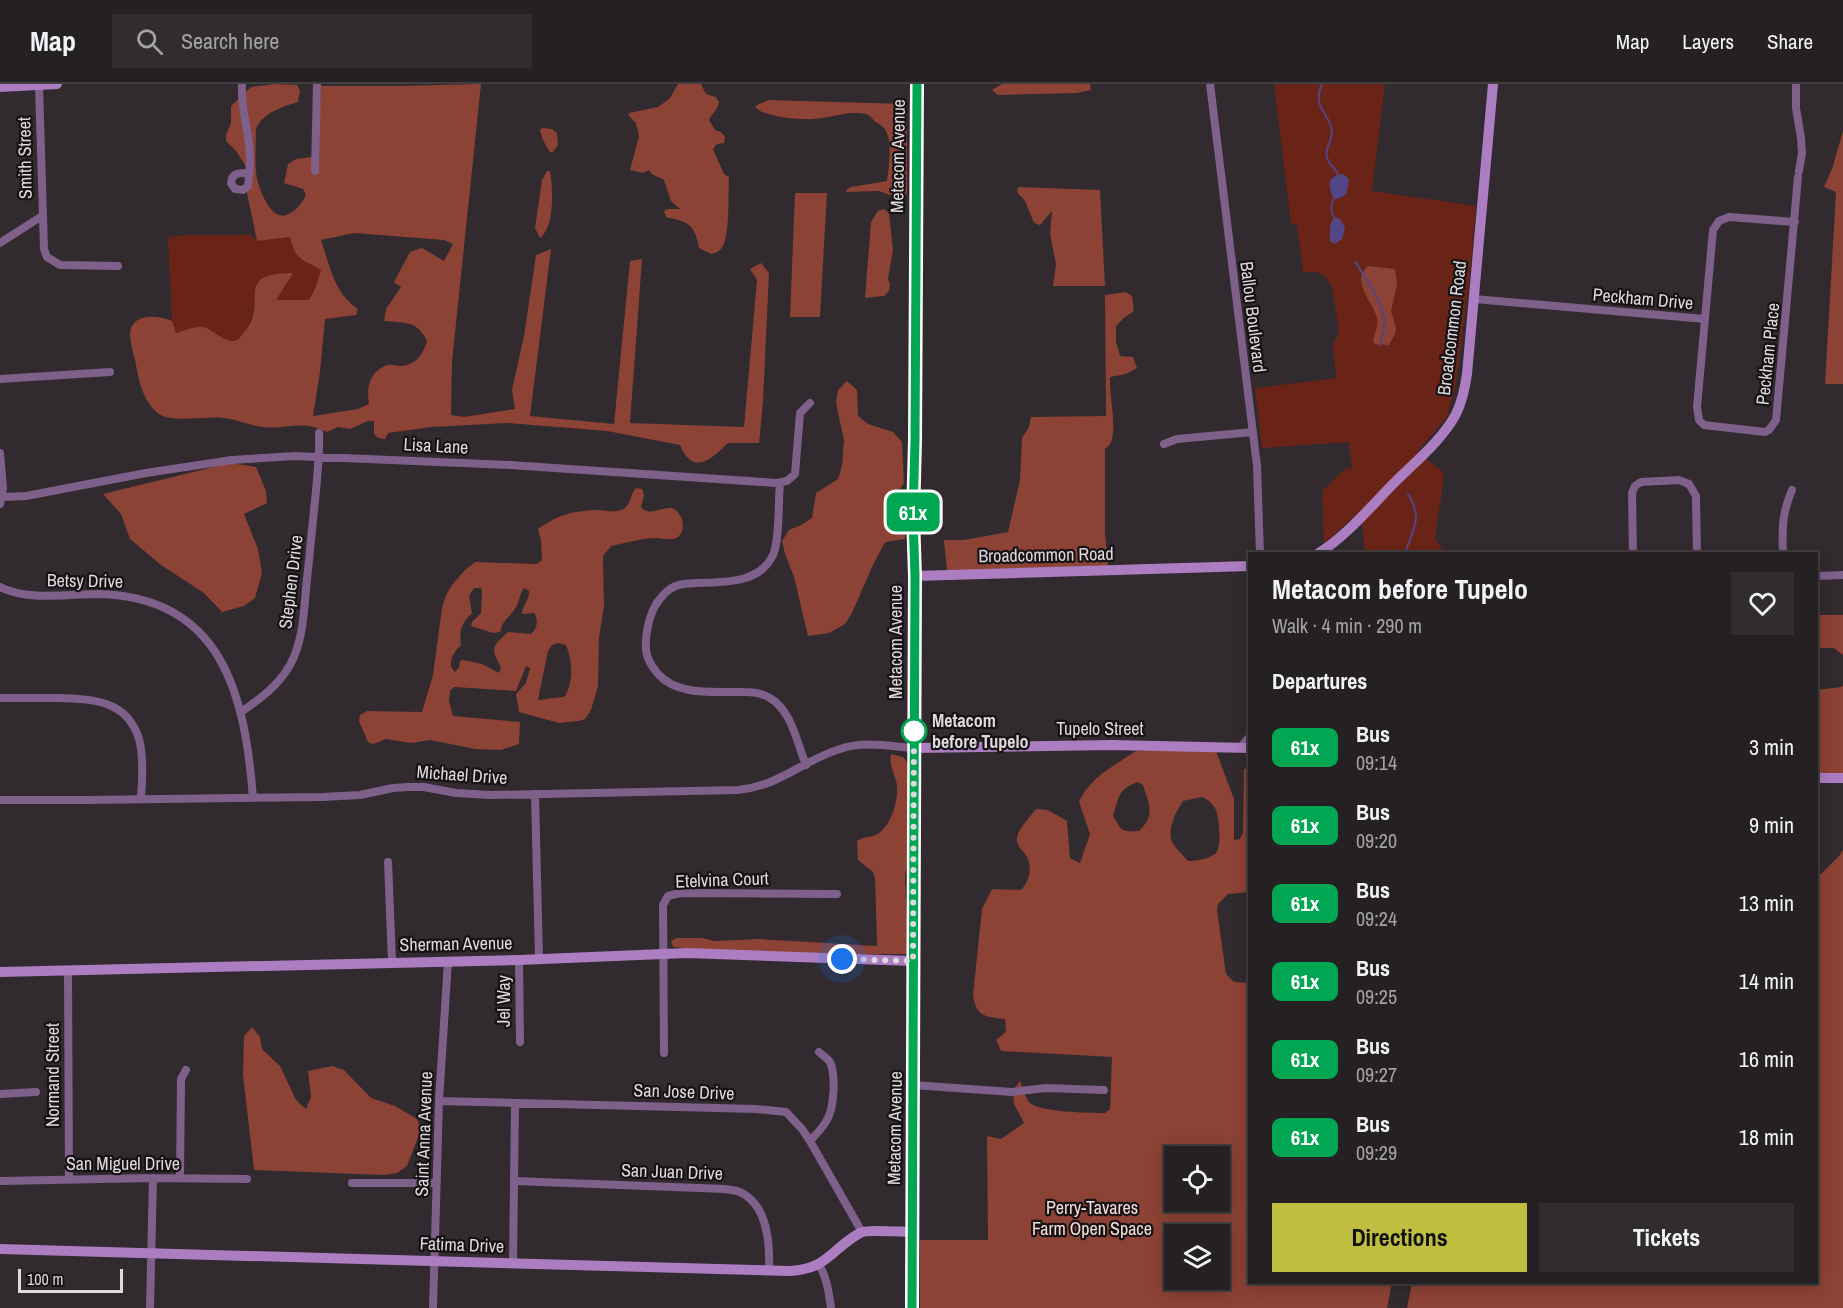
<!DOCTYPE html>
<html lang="en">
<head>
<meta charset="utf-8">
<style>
  :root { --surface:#252022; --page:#312d2f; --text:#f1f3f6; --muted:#a3a3a5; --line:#423e40; --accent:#c0be41 }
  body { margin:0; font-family:"Archivo Narrow",sans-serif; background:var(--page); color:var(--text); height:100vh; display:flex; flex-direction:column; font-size:22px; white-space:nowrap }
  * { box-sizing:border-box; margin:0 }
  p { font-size:20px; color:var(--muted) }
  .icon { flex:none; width:33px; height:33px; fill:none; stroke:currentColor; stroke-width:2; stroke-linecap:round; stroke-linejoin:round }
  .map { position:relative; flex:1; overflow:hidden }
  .details { position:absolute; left:1248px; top:468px; width:570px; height:732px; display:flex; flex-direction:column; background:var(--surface); border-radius:0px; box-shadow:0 3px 15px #0003,0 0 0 2px var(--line) }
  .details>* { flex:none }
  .badge { padding:0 12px; border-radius:9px; font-size:21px; line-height:39px }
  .controls { position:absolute; left:1164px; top:1062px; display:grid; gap:12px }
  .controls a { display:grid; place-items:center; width:66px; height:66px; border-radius:0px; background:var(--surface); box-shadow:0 3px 15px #0003,0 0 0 2px var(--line); font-size:30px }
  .scale { position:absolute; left:18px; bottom:15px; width:105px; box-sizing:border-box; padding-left:6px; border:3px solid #ded9dc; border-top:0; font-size:16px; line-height:21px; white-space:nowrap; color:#ded9dc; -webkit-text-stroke:4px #171315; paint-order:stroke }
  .you { position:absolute; width:30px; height:30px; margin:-15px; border:4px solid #fff; border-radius:50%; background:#1a73e8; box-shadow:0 0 0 9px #1a73e833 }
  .map>.badge { position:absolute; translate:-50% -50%; box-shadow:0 0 0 3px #fff }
  h2 { padding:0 24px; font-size:22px; line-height:54px }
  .round { display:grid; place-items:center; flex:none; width:63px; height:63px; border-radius:0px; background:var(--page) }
  .summary { display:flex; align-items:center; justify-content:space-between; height:102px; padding:0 24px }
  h1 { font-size:28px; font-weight:800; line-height:45px }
  .primary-button { display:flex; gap:12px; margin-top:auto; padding:12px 24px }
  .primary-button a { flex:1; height:69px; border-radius:0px; background:var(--accent); color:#111; font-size:24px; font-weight:800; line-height:69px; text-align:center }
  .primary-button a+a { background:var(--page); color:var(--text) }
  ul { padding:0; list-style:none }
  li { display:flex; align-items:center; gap:18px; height:78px; padding:0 24px }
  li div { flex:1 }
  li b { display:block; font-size:22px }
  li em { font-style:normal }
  li .badge { min-width:66px; font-weight:700; text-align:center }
  header { display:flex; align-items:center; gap:36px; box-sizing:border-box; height:84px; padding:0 30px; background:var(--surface); border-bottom:2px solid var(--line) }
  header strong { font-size:28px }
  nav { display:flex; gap:33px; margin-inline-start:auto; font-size:21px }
  .search { width:420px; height:54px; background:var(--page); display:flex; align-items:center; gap:15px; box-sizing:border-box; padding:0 21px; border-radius:0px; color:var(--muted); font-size:22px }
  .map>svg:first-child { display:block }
  .green { fill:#6a2417 }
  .forest { fill:#8c4234; fill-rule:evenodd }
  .water { fill:#534687 }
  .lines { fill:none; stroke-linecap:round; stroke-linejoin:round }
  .stream { stroke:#534687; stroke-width:2 }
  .street { stroke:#7f608b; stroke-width:8 }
  .secondary { stroke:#ad7dc1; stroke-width:10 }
  .primary { stroke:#d192ea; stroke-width:12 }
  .line-casing { stroke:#fff; stroke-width:14 }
  .line { stroke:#00a651; stroke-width:9 }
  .walk { stroke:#ded9dc; stroke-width:6; stroke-dasharray:0 10.8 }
  .stop-dot { fill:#fff; stroke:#00a651; stroke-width:3 }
  .labels { text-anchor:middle; stroke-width:4.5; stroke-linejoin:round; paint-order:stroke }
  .street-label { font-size:18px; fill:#ded9dc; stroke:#171315 }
  .stop-label { font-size:18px; font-weight:bold; fill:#ded9dc; stroke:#171315; text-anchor:start }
  .park-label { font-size:18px; fill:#f4dcd7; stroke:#171315 }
</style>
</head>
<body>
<header>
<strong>Map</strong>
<div class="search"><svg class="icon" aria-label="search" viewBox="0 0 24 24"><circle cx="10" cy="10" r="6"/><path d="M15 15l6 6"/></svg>Search here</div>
<nav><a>Map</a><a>Layers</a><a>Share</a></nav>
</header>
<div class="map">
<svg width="1843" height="1224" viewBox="0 0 1843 1224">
  <rect width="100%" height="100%" fill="#312a2e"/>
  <!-- green -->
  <path class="green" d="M 1274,0 L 1385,0 L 1372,107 L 1476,122 L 1469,199 L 1456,300 L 1447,333 L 1417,368 L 1442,387 L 1444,392 L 1435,455 L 1445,469 L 1365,469 L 1362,439 L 1352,434 L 1324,460 L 1322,407 L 1345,385 L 1352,384 L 1349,358 L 1262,364 L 1255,304 L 1336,294 L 1333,261 L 1339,248 L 1332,202 L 1325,192 L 1321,190 L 1315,188 L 1303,188 L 1297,141 L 1291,140 Z
    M 186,151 L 251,151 L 257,157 L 290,153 C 295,176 302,175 321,186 L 315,205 L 309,216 L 275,216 L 292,189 C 236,189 267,219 244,248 C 242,251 241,254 238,255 C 227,262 213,245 203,243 C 196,242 183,247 175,249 L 172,237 L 168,153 Z"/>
  <!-- forest -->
  <path class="forest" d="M 275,0 L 297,1 L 300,6 L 298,18 C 282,23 262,29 256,45 C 256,60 254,86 258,98 C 261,110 272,136 286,131 C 294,129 303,118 306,111 L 303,105 L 284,99 L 288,80 L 296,75 L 312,73 L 317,88 L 321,2 L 399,2 L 481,0 L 452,278 L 451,331 L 464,333 L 515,325 L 512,306 L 524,252 L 536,171 L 551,165 L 530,332 L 614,340 L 630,177 L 642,175 L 630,339 L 744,343 L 757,196 L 750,185 L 761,179 L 769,189 L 763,318 L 759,359 L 728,359 C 711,376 693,392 680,361 L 607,347 L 507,339 L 431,343 L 388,349 L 385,355 L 378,354 L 374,350 L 374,337 L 368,337 L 350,345 L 338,343 L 327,348 C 322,346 315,343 309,342 C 294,340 278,345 263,343 C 250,342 237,335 223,334 C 206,332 172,339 159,330 C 142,317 139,296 135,276 C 133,268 130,258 130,249 C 132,229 158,231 172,237 L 176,249 C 183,247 195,242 203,243 C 213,245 226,261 237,256 C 240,254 243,249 246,246 C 268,217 233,189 293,189 L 276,216 L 309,216 L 315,205 L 321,186 C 302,175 295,176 290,153 L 257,157 L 247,109 L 247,84 L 236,67 L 226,57 L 226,51 L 231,39 L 231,22 L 251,3 ZM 354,149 L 444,156 L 453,160 L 444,177 L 422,164 L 410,168 L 394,198 L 401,203 L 386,225 L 384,237 C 405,239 417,236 427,257 C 423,270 417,280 402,282 C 397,282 393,280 388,281 C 370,286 366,304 369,320 L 358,325 L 313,332 L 320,288 L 325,235 L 356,231 L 358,225 C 334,209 330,182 321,156 Z
    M 678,0 L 701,0 L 706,10 L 716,13 L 719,18 C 718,26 712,29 709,36 L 715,46 L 721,48 L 725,53 L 724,59 L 717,60 L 713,65 L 724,90 L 729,93 C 728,110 730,148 723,162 C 720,167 717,169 711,170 L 699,164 C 695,140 688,138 666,133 L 664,127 L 667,125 L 680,125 L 671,117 L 664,96 L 652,90 L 649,86 L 643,89 L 630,86 L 639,52 L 636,39 L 629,32 L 629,29 L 658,23 L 670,14 Z
    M 1002,0 L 1090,0 L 1091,6 L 1077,9 L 998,11 L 992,6 Z
    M 769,16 L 905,20 L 907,22 L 907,108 L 905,114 L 898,114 L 879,107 L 847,108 L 846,106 L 851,103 L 887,97 C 889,84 893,54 884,44 C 879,39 873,37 869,31 C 851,25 832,34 813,35 C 800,36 763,33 755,23 L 757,21 Z
    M 542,44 L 552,45 L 557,49 L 558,61 L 552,69 C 546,65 542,54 540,46 Z
    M 1843,47 L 1843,300 L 1825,300 L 1836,108 L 1824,103 L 1832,85 Z
    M 547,87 L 550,87 C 553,104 555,143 540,154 L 535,144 L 542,96 Z
    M 1018,103 L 1100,106 L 1105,202 L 1053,202 L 1056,180 L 1050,150 L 1052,127 L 1040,141 L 1034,139 L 1025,117 L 1017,108 Z
    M 795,109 L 827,109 L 820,233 L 790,233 Z
    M 884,125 L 889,129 L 893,166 L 888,195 L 890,201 L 889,207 L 884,212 L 865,214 L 871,138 L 878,127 Z
    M 1368,182 L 1395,185 L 1397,201 L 1391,227 L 1396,244 L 1395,250 L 1389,261 L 1375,260 L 1373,257 C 1374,249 1379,243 1377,234 C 1373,218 1350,197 1368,182 Z
    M 1126,208 L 1132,212 L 1134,227 L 1125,233 L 1116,242 L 1116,258 L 1120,272 L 1133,273 L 1137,284 L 1126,290 L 1110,293 C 1109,308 1117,347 1111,358 C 1110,361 1107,363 1105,365 L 1105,448 L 1108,482 L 947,487 L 944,456 L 964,456 L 1008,448 L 1020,396 L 1022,354 L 1029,343 L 1031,333 L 1106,332 L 1105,211 Z
    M 847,297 L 857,306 L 858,332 L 868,340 L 893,348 L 902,358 L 904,399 L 897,410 L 906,420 L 905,455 L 885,458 L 872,483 L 852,529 L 845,540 L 829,549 L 808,552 L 794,493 L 785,470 L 782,457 L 789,446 L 801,441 L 812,434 L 816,409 L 838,395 L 842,382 L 844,356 L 836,319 L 838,306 Z
    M 230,379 L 256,383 L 266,407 L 267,419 L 244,430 L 258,465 L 262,489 L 255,514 L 244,522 L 222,528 L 204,509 L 161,481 L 130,455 L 121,430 L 103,410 Z
    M 636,404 L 642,405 L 644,411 L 641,423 C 650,433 660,423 671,424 C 676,425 679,429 681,433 C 684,440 684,450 676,454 C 670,457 663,454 657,454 C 642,454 626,459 611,462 L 603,472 L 604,522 L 599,554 L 598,602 L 591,626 L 585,635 L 579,637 L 559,639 L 519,628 L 516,610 L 526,599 L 530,584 L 526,582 L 516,607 L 454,603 L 450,607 L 449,617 L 453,632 L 520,638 L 519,660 L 501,666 L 475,665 L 430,656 L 411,659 L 386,655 L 373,660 L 368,658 L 359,637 L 360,631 L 367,627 L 422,628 L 433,591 L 442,524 L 446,511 L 452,501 L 465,486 L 475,478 L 537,480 L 542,476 L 541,457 L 538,445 C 558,431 572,427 597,426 C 605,426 617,430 625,424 C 631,419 630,410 636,404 ZM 474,504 L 481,504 L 482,507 L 481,529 L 472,538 L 471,542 L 493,549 L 500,548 C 503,535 510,534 516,523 C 520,516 520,509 524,504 L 529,507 C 530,516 522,521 522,530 L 534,529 C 539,536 537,545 531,550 L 508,548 C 491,563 491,565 501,583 L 499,589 L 482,580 L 463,576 L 460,577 L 459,583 L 455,588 L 451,583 C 450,574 454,568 461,561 C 459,546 461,540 472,529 L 469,512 ZM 558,559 L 566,561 C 573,577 573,596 566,611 L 563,613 L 538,616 L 548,567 L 552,561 Z
    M 1817,531 L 1843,531 L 1843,571 L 1834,564 L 1820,564 L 1817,566 Z
    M 1843,601 L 1843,690 L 1822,690 L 1817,686 L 1817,606 L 1841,603 Z
    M 1136,667 L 1216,667 L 1234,715 L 1234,756 L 1240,755 L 1243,749 L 1244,685 L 1249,684 L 1249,808 L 1228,810 L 1218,820 L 1217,826 L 1226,890 L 1234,898 L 1249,899 L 1250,1198 L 1392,1199 L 1387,1224 L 920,1224 L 920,1156 L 988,1156 L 987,1052 L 1001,1055 L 1024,1039 L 1014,1020 L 1013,1007 L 1020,997 C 1023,1004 1025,1014 1030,1019 C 1038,1028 1091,1029 1105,1029 L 1110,1025 L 1112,973 L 1001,967 L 996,956 L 1006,948 L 1005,935 C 986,933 976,933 973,911 L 982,825 L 992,805 L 1021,806 C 1029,798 1032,785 1028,775 C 1025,768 1015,762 1017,753 C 1019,744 1030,733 1036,725 L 1048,726 L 1067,737 L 1070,774 L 1080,779 L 1090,750 L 1079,718 C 1090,693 1114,682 1136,667 ZM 1138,698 L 1143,701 C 1149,721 1156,731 1139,747 C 1121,748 1122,747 1113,732 C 1119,713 1118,705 1138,698 ZM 1202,713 C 1208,715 1213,720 1216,726 C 1219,735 1222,760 1216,769 C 1210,775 1196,777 1188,777 C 1184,772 1175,764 1172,758 C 1167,744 1176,728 1183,717 ZM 1174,1072 L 1220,1072 L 1220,1118 L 1174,1118 ZM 1174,1150 L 1220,1150 L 1220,1196 L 1174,1196 Z
    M 891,670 L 903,673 L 907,678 L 910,690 L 911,767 L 905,791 L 908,870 C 830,870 751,872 673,863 L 671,857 L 677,854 L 702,854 L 715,857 L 759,855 L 877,862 L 875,794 L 873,788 L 858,776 L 857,757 C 864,752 872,754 879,749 C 892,739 898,718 897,702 C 896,691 888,682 891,670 Z
    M 1843,766 L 1843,1224 L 1407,1224 L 1412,1199 L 1816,1198 L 1817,794 L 1840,771 Z
    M 252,943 L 260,953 L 262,965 L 280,982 L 296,1016 L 306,1025 L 311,1013 L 308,987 L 332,982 L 344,986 L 371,1014 L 395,1022 L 417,1035 L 421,1046 L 407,1082 L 397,1089 L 384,1091 L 254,1086 L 243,991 L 244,952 Z"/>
  <!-- water -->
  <path class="water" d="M 1343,90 L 1349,95 C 1347,107 1348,114 1334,115 C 1328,102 1326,92 1343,90 Z
    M 1334,133 L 1340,135 L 1345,144 L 1342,155 L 1334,160 L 1330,157 L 1330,142 Z"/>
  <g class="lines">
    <!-- stream -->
    <path class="stream" d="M 1322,0 C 1311,24 1331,30 1332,48 C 1332,58 1323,66 1328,76 C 1330,82 1336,84 1338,91
      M 1334,134 L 1331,124 L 1334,114
      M 1356,178 C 1365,196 1383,216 1384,238 C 1385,245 1382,254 1380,261
      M 1405,470 C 1412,445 1424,435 1408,410"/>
    <!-- street -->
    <path class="street" d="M 242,0 C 241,19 245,35 248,53 C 251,69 250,87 248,102 L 243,106 L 235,105 L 231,99 C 232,88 240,89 249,89
      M 1210,0 L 1257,382 L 1260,470
      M 1796,0 L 1796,24 L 1801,54 L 1802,69 L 1799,87
      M 39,2 L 44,165 L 47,173 L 60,181 L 118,182
      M 315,87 L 317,0
      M 1795,138 L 1729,133 L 1719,137 L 1713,146 L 1697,323 L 1699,336 L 1704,341 L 1765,348 L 1769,346 L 1776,336 L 1798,93
      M 0,159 L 42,132
      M 1474,215 L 1705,235
      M 0,295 L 110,288
      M 1164,360 L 1177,355 L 1253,348
      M 0,369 L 3,404 L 0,420
      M 780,399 C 778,417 780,455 773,471 C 760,500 723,498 696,499 C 687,500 678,499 670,505 C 664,509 656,519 653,526 C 648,537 645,553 646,566 C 647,575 652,583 658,590 C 679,613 715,607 744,608 C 753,608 762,609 770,614 C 792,627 797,659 806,681
      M 1,413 L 26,412 L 146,389 L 232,376 L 295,372 L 510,381 L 777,399 L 787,397 L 795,390 L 800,329 L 810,319
      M 1633,470 L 1632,409 L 1635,402 L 1641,398 L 1679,396 L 1689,400 L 1696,412 L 1697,470
      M 1783,470 C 1782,445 1782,429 1792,406
      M 1816,492 L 1843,491
      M 0,503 C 27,517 69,510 99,510 C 223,513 245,612 253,714
      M 0,614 C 19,614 37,614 55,614 C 91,615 127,615 139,655 C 144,674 142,696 141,715
      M 241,628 C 260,615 278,602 290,581 C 304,556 304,523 307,495 C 310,469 312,443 315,417 C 317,394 320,372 319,349
      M 1241,663 L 1250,652
      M 535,710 L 539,875
      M 0,716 L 86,716 L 323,713 L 360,711 L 393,704 L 408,703 L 424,703 L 456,709 L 490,711 L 738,706 C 780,702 803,676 840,665 C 864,657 889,662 914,664
      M 388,778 L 392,878
      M 519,876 L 520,958
      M 68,886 L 69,1095
      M 664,969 L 663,821 L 668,812 L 680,809 L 837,810
      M 913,1001 L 1012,1008 L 1045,1004 L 1104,1006
      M 0,1010 L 36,1008
      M 439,1017 L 756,1025 L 786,1028 L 802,1045 L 810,1057 L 862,1148
      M 810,1057 C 816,1050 824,1043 828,1034 C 834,1022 836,991 830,978 C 828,975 822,971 819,968
      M 180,1094 L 181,995 L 186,986
      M 0,1097 L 153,1094 L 247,1095
      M 515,1097 L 725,1105 C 730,1106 735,1106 740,1108 C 768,1121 770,1160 769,1186
      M 352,1099 L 437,1099
      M 513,1180 L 515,1019
      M 819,1181 C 827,1193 829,1210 831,1224
      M 150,1224 L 153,1094
      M 433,1224 L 439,1017 L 448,877"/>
    <!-- secondary -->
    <path class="secondary" d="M 0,3 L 57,0
      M 1317,470 C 1344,455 1373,420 1395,398 C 1415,378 1443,355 1456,330 C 1462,318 1465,304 1467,290 L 1493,0
      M 915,492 L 1250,482
      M 914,664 L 1111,661 L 1250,664
      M 1816,694 L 1843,694
      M 0,888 L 519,876 L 687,869 L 913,877
      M 0,1165 L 790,1187 C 828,1185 831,1165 860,1149 C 867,1145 901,1148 912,1148"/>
    <!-- primary -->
    <path class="primary" d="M 912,1224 L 915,492 L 913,433 L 915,357 L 917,0"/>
  </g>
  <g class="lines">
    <!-- line casing -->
    <g class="line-casing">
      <path id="line" d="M 912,1224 L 915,492 L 913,433 L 915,357 L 917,0"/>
    </g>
    <!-- line -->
    <use href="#line" class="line"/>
    <!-- walk -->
    <path class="walk" d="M 842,875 L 913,877 L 914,644 L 914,647"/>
  </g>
  <!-- markers -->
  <circle class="stop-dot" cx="914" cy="647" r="12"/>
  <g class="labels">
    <!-- street labels -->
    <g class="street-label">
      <text transform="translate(898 72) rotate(-89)" y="6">Metacom Avenue</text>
      <text transform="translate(25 74) rotate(-91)" y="6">Smith Street</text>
      <text transform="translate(1643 215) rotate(5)" y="6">Peckham Drive</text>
      <text transform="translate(1253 233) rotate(83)" y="6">Ballou Boulevard</text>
      <text transform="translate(1452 244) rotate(-83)" y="6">Broadcommon Road</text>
      <text transform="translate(1768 270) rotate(-84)" y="6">Peckham Place</text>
      <text transform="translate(436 362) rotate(3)" y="6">Lisa Lane</text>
      <text transform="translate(1046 471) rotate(-1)" y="6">Broadcommon Road</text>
      <text transform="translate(85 497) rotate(1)" y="6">Betsy Drive</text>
      <text transform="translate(291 498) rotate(-83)" y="6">Stephen Drive</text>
      <text transform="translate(896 558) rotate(-90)" y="6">Metacom Avenue</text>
      <text x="1100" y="651">Tupelo Street</text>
      <text transform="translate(462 691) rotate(4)" y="6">Michael Drive</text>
      <text transform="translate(722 796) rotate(-2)" y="6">Etelvina Court</text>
      <text transform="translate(456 860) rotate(-1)" y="6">Sherman Avenue</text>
      <text transform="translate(504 917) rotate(-90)" y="6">Jel Way</text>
      <text transform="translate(53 991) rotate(-90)" y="6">Normand Street</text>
      <text transform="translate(684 1008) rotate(2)" y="6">San Jose Drive</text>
      <text transform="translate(895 1044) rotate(-89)" y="6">Metacom Avenue</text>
      <text transform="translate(424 1050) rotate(-88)" y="6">Saint Anna Avenue</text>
      <text x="123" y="1086">San Miguel Drive</text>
      <text transform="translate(672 1088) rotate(2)" y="6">San Juan Drive</text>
      <text transform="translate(462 1161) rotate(2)" y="6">Fatima Drive</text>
    </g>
    <!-- stop labels -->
    <g class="stop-label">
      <text x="932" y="643">Metacom<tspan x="932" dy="21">before Tupelo</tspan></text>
    </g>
    <!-- park labels -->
    <g class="park-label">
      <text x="1092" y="1130">Perry-Tavares<tspan x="1092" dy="21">Farm Open Space</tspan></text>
    </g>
  </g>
</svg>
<div class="controls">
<a><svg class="icon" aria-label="locate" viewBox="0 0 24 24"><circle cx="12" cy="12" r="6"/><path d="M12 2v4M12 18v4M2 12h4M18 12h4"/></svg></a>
<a><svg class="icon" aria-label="layers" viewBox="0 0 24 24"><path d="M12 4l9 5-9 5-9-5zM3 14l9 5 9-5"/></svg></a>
</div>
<div class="scale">100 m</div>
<div class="you" style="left:842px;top:875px"></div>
<b class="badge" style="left:913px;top:428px;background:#00a651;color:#fff">61x</b>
<section class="details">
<div class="summary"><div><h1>Metacom before Tupelo</h1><p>Walk · 4 min · 290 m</p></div><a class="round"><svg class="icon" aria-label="heart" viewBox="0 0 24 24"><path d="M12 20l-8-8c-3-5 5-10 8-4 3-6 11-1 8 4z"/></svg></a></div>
<h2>Departures</h2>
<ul>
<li><span class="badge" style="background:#00a651;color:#fff">61x</span><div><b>Bus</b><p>09:14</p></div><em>3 min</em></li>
<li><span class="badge" style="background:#00a651;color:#fff">61x</span><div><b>Bus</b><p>09:20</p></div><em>9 min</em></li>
<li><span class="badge" style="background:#00a651;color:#fff">61x</span><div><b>Bus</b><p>09:24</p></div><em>13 min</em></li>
<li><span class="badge" style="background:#00a651;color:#fff">61x</span><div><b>Bus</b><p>09:25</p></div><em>14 min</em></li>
<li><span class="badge" style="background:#00a651;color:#fff">61x</span><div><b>Bus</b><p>09:27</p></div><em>16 min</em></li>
<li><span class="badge" style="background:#00a651;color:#fff">61x</span><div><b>Bus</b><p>09:29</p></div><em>18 min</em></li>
</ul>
<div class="primary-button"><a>Directions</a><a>Tickets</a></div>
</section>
</div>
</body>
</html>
